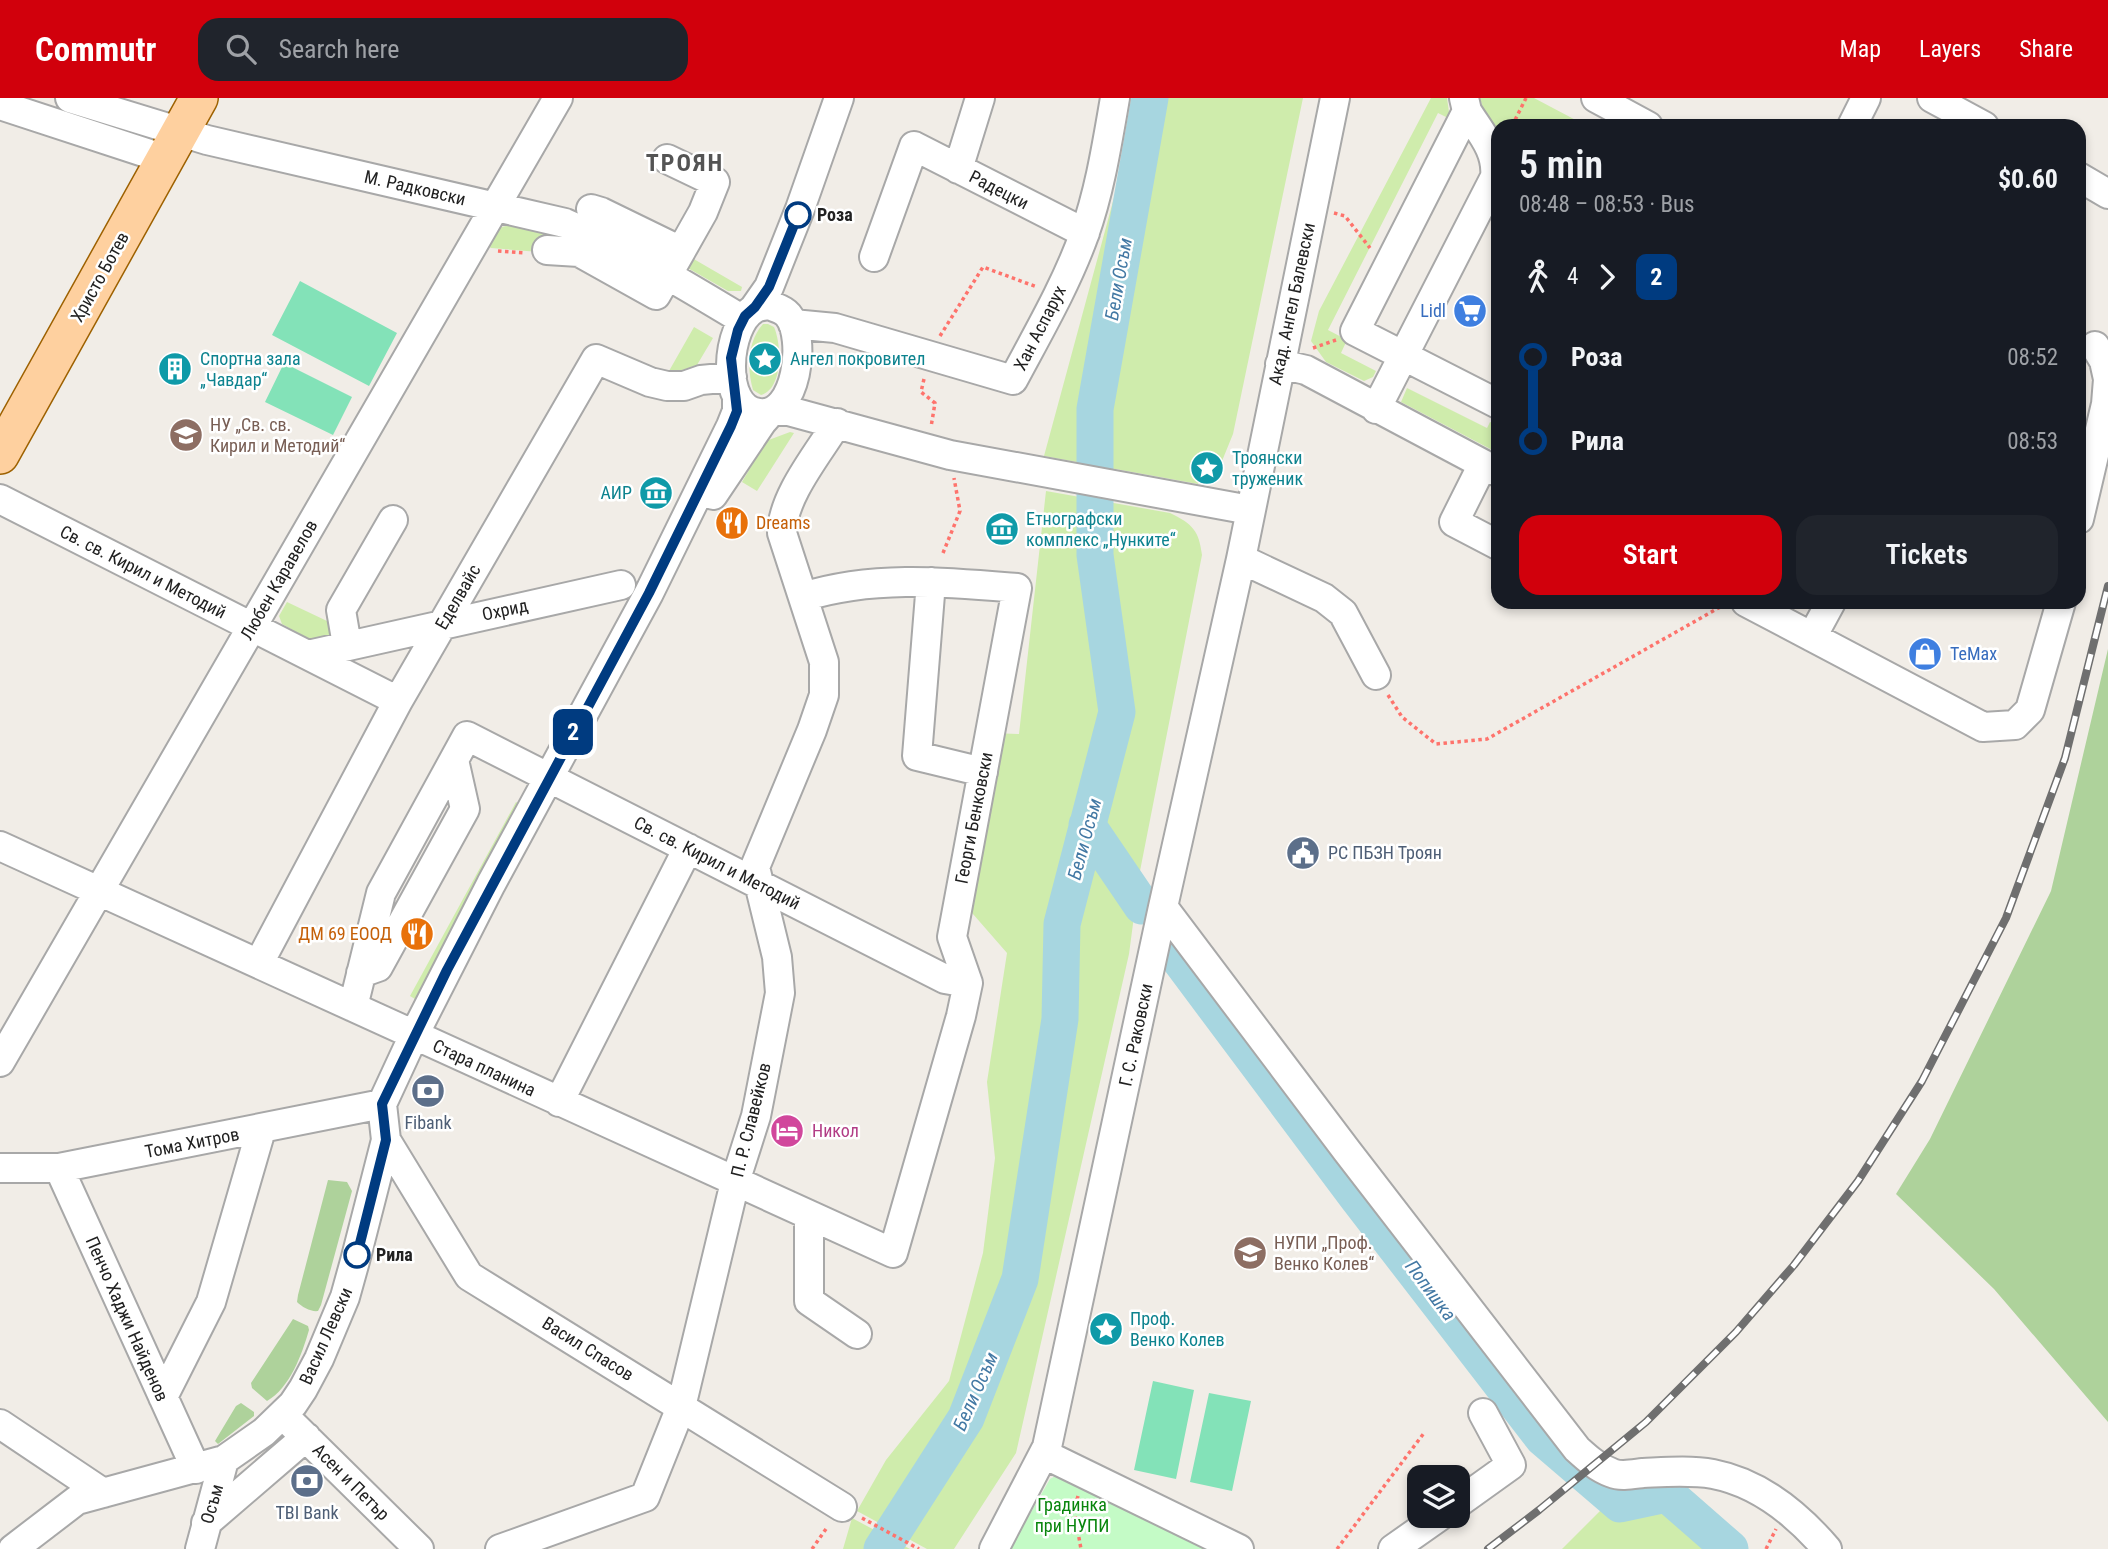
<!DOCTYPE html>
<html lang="en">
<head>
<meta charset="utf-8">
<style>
  :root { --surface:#171b24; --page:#20242c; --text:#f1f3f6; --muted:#9ea1a6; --accent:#d1000c }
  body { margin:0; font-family:"Roboto Condensed",sans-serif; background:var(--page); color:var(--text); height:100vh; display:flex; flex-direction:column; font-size:26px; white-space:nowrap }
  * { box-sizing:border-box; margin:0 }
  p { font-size:23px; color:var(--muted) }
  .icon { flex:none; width:38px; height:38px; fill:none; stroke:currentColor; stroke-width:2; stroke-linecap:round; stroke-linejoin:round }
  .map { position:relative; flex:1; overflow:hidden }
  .drawer { position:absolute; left:1491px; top:21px; width:595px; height:490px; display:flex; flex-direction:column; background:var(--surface); border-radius:21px; box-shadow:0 4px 10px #0003 }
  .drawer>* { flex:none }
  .badge { padding:0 14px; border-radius:10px; font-size:24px; line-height:46px }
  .tools { position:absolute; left:1407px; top:1367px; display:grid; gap:14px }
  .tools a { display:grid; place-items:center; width:63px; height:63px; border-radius:14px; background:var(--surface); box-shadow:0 4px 10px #0003; font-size:35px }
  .map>.badge { position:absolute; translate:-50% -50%; box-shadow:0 0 0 4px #fff }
  .legs { display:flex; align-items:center; gap:10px; height:77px; padding:0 28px; font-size:23px }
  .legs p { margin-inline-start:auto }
  .overview { display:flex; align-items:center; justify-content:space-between; height:119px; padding:0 28px }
  h1 { font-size:38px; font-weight:600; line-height:52px }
  .button { display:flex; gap:14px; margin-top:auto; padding:14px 28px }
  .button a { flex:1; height:80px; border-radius:21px; background:var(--accent); color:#fff; font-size:28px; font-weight:600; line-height:80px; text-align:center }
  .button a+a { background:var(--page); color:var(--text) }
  ul { padding:0 28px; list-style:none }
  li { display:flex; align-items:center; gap:24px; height:84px; font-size:26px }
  li i { display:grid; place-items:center; width:10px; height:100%; margin:0 9px; background:currentColor }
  li i::after { content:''; width:18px; height:18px; margin:-9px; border:5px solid; border-radius:50%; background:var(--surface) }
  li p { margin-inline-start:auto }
  li:first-child i { background:linear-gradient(#0000 50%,currentColor 0) }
  li:last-child i { background:linear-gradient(currentColor 50%,#0000 0) }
  header { display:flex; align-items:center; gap:42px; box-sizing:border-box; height:98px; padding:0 35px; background:var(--accent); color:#fff }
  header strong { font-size:33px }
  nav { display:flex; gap:38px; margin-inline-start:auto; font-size:24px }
  .search { width:490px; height:63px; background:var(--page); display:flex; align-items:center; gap:18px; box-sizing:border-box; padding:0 24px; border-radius:21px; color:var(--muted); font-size:26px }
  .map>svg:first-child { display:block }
  .grass { fill:#cfecac }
  .forest { fill:#aed29b }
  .park { fill:#c4fbc6 }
  .pitch { fill:#83e2b8 }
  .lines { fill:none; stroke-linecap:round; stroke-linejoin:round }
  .river { stroke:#a7d6e0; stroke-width:37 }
  .minor-casing { stroke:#a8a8a8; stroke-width:32 }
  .major-casing { stroke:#9d6100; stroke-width:40 }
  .path { stroke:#fe736c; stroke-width:3.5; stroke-dasharray:3.5 3.5; stroke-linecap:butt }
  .minor { stroke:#fff; stroke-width:28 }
  .major { stroke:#fed09f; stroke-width:37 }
  .rail-casing { stroke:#6f6f6f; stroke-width:8 }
  .rail { stroke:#fff; stroke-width:5; stroke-dasharray:16; stroke-linecap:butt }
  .line-1-casing { stroke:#fff; stroke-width:16 }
  .line-1 { stroke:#003b80; stroke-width:10 }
  .stop-1-dot { fill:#fff; stroke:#003b80; stroke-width:3.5 }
  .labels { text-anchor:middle; stroke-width:5; stroke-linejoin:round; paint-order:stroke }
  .street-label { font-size:18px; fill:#212121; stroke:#fff }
  .stop-label { font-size:18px; font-weight:bold; fill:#212121; stroke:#fff; text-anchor:start }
  .shop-label { font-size:18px; fill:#366cbe; stroke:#fff; text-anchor:end }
  .culture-label { font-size:18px; fill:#0d838f; stroke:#fff; text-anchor:start }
  .education-label { font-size:18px; fill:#785e54; stroke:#fff; text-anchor:start }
  .food-label { font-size:18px; fill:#c56008; stroke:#fff; text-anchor:start }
  .service-label { font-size:18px; fill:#4e5e75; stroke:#fff }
  .hotel-label { font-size:18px; fill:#b23c85; stroke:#fff; text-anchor:start }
  .park-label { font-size:18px; fill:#08850c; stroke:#fff }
  .water-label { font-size:19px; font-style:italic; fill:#4379a4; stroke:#fff }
  .district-label { font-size:24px; font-weight:bold; letter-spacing:2px; fill:#545454; stroke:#fff }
</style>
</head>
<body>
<header>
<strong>Commutr</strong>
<div class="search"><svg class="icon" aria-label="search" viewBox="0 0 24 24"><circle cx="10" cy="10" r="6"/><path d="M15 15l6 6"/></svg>Search here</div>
<nav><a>Map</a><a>Layers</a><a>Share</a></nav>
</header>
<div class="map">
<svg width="2108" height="1451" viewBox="0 0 2108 1451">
  <rect width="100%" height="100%" fill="#f1ede7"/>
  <!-- grass -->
  <path class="grass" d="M 1141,0 L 1303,0 L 1233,336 L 1222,363 L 1204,362 L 1198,386 L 1044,358 Z
    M 1431,0 L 1447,0 L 1450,21 L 1438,15 L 1328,232 L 1347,242 L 1341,255 L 1376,273 L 1373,279 L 1364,283 L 1326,264 L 1311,243 L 1319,213 Z
    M 1480,0 L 1534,0 L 1587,28 L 1498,28 L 1498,42 L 1490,34 Z
    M 514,126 L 570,140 L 539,154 L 491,150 L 486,147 L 498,130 Z
    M 692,160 L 742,189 L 741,193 L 728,193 L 686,169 Z
    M 763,226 L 768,226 L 774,229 C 782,247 783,291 761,297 L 753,292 C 747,271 747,244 763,226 Z
    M 694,229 L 713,240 L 697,267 L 679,273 L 669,273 Z
    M 1407,290 L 1487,330 L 1490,324 L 1498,327 L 1498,355 L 1401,304 Z
    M 790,334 L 794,335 L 757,393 L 742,384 L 766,343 Z
    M 1046,393 L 1170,415 C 1193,426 1199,433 1202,457 L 1140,773 L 1129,856 L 1016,1355 L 954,1451 L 927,1451 L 857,1413 L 886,1362 L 949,1283 L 983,1155 L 995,1060 L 987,984 L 1007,855 L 959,800 L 992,635 L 1019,636 Z
    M 287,504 L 327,523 L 334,532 L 333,542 L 316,545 L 282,526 L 279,518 Z
    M 516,704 L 521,707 L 415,901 L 410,898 Z
    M 1622,1391 L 1642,1401 L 1677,1411 L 1718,1451 L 1562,1451 Z
    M 852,1420 L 910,1451 L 843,1451 Z"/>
  <!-- forest -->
  <path class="forest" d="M 2108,551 L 2108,1324 L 1994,1191 L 1896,1096 L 1930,1041 L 2051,793 Z
    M 1181,851 L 1568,1341 L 1547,1354 L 1214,929 L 1174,863 L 1174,854 Z
    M 328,1082 L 347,1084 L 352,1093 L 321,1207 L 318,1213 C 311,1214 302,1209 297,1204 L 298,1197 Z
    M 293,1221 L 308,1228 L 309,1232 C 302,1256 290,1290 267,1303 L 252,1290 L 251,1285 Z
    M 241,1305 L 254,1314 L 254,1318 L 218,1346 L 215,1343 L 236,1308 Z"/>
  <!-- park -->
  <path class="park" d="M 1059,1376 L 1219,1451 L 1010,1451 L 1050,1381 Z"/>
  <!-- pitch -->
  <path class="pitch" d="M 300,183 L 397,235 L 369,288 L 272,237 Z
    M 284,265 L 352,299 L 333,337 L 265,304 Z
    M 1153,1283 L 1194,1292 L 1176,1381 L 1134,1372 Z
    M 1209,1295 L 1251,1303 L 1232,1393 L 1190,1384 Z"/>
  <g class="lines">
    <!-- river -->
    <path class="river" d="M 1087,727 L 1142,808
      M 1177,858 L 1357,1099 L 1543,1340 L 1620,1406 L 1667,1396 L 1730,1451
      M 882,1451 L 966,1320 L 1020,1181 L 1060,921 L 1062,826 L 1117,614 L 1095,457 L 1095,311 L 1150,0"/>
    <!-- minor casing -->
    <g class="minor-casing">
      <path id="minor" d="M 70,0 L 207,42 L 565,125 C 627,152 685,187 743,222
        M 1464,0 L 1467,13 L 1355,233 L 1498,306
        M 1596,0 L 1648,28
        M 1932,0 L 1984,28
        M 0,7 L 165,61
        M 1852,28 L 1866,0
        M 667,61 L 715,84 L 703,114 L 681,153
        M 958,71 L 980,0
        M 2079,79 L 2108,96
        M 547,152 L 579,154 L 656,197 L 681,153 L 601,114 L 591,111
        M 874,159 L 914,48 L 1085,135
        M 769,207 C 776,210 783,211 788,217 C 807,239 797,320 759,315 C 719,311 726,227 754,211 C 758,208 764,208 769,207 Z
        M 755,209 L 769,189 L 800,111 L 839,0
        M 793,226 L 835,230 L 1013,282 C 1038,235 1066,187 1084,137 C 1100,92 1107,46 1115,0
        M 1280,266 L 1306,272 L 1498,374
        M 1376,311 L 1495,79 C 1498,53 1480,34 1467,13
        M 1483,366 L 1454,424 L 1498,447
        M 713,397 L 762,324 L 771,314 L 785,312 L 950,357 L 1250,412
        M 0,401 L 398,603
        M 2079,421 L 2106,306 L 2108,281 L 2104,263 L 2095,248
        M 1241,461 L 1324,500 L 1343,515 L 1376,577
        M 931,484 L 917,658 L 983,674
        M 1746,504 L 1983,629 L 2015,627 L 2030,612 L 2061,504
        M 1812,539 L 1831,504
        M 347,547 L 341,512 L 393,422
        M 308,557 L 621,487
        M 0,748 L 893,1155 L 961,918 L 968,885 L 952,839 L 1017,490 C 945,484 873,477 803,499
        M 1163,809 L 1347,1053 L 1577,1351 C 1588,1361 1598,1370 1612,1375 C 1621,1379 1634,1376 1643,1375 C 1666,1374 1690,1372 1713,1376 C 1760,1385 1797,1416 1827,1451
        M 259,865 L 398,603 L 596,261 L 650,284 L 667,288 L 684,288 L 701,282 L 732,279
        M 361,875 L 378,869 L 465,711 L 454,662
        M 353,909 L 381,795 L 467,638 L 945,881 L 968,885
        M 0,964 L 558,0
        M 559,1004 L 688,750
        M 386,1042 L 469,1178 L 842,1409
        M 0,1070 L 59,1070 L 382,1006
        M 59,1070 L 196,1371
        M 809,1117 L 809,1203 L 857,1236
        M 163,1299 L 211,1204 L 261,1032
        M 283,1317 L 419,1451
        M 0,1326 L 103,1395
        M 1044,1356 L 1239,1451
        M 1458,1405 L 1511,1367 L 1483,1315
        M 206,1425 L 306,1339
        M 13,1451 L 77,1402 L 224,1362 L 264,1334 L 293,1306 L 303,1291 L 319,1261 L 345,1199 L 355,1163 L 386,1042 L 382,1006 L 414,937 L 491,786 L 649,495 L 731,328 L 737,313 L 737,301
        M 200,1451 L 224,1362
        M 500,1451 L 645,1399 L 681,1309 L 735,1084 L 756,1018 L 780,895 L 777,859 L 755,769 L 812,632 L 824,597 L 824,564 L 782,435 C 782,399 818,356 837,325
        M 994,1451 L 1047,1349 L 1163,809 L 1241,461 L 1335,0
        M 1393,1451 L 1440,1418"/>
    </g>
    <!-- major casing -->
    <g class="major-casing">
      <path id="major" d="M 0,357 L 199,0"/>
    </g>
    <!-- path -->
    <path class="path" d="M 1512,28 L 1526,0
      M 1334,115 L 1345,118 L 1370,150
      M 498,153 L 525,155
      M 940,238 L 983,169 L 1037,189
      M 1313,250 L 1336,242
      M 924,281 L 921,294 L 935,305 L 931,329
      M 943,455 L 960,413 L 954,380
      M 1388,597 L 1402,619 L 1436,646 L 1487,641 L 1722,508
      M 1099,1223 L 1107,1224
      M 1078,1398 L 1074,1412 L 1081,1451
      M 862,1420 L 919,1451
      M 812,1451 L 828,1428
      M 1337,1451 L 1424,1335
      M 1766,1451 L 1776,1431"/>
    <!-- minor -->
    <use href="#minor" class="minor"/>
    <!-- major -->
    <use href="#major" class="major"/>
    <!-- rail casing -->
    <g class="rail-casing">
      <path id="rail" d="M 1488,1451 L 1539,1412 L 1646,1324 L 1736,1234 L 1794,1167 L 1858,1083 L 1922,983 L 2006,820 L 2065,660 L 2108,488"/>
    </g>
    <!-- rail -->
    <use href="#rail" class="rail"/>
  </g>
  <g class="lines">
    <!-- line-1 casing -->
    <g class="line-1-casing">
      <path id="line-1" d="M 357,1157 L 386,1042 L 382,1006 L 447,872 L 649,495 L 731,328 L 737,313 L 731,260 L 738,232 L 745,218 L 755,209 L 769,189 L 798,117"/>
    </g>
    <!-- line-1 -->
    <use href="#line-1" class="line-1"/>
  </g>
  <!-- icons -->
  <defs>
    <g id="supermarket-disc" transform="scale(1.75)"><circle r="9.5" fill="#3f7fe0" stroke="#fff"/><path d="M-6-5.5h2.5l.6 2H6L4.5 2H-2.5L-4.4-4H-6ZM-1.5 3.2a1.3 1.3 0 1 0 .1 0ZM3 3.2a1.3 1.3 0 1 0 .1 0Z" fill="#fff"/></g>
    <g id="sight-disc" transform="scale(1.75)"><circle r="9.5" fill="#0f9aa8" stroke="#fff"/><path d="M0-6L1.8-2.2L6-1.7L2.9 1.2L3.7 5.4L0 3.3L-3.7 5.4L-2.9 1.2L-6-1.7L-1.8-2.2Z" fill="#fff"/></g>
    <g id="building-disc" transform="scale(1.75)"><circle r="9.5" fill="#0f9aa8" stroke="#fff"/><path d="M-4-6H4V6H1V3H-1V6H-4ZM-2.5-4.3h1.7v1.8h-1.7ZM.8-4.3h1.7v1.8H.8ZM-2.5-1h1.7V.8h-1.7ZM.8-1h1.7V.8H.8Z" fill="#fff"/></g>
    <g id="school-disc" transform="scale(1.75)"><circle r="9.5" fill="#8d6e63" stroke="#fff"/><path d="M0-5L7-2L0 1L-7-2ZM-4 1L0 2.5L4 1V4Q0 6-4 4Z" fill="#fff"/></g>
    <g id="museum-disc" transform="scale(1.75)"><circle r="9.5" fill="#0f9aa8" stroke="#fff"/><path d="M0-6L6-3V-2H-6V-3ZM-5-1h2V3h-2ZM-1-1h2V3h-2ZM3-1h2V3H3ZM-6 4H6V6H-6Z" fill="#fff"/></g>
    <g id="restaurant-disc" transform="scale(1.75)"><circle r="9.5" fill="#e8710a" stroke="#fff"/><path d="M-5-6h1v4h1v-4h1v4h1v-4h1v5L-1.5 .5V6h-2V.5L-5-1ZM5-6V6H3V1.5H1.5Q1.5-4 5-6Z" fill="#fff"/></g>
    <g id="shop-disc" transform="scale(1.75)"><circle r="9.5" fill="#3f7fe0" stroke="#fff"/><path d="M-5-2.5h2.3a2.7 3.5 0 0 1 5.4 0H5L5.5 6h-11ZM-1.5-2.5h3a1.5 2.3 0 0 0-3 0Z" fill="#fff"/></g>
    <g id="civic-disc" transform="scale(1.75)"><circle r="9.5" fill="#5c6f8a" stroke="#fff"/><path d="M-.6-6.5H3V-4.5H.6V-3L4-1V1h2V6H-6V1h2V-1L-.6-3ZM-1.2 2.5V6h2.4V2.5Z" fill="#fff"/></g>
    <g id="bank-disc" transform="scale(1.75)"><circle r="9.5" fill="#5c6f8a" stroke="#fff"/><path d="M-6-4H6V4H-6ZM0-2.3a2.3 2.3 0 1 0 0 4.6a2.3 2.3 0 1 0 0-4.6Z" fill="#fff"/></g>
    <g id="hotel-disc" transform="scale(1.75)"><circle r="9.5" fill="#d1479c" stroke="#fff"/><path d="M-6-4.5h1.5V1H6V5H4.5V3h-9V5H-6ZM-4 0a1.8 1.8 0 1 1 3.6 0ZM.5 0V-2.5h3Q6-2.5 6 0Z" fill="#fff"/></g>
  </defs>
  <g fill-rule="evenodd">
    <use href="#supermarket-disc" x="1470" y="213"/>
    <use href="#sight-disc" x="765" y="261"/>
    <use href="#building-disc" x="175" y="271"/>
    <use href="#school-disc" x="186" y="337"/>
    <use href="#sight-disc" x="1207" y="370"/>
    <use href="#museum-disc" x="656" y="395"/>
    <use href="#restaurant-disc" x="732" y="425"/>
    <use href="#museum-disc" x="1002" y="431"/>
    <use href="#shop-disc" x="1925" y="556"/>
    <use href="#civic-disc" x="1303" y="755"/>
    <use href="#restaurant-disc" x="417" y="836"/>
    <use href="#bank-disc" x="428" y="993"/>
    <use href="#hotel-disc" x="787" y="1033"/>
    <use href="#school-disc" x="1250" y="1155"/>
    <use href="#sight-disc" x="1106" y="1231"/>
    <use href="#bank-disc" x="307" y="1383"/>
  </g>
  <!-- markers -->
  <g class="stop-1-dot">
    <circle cx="798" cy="117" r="12"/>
    <circle cx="357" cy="1157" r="12"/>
  </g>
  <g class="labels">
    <!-- street labels -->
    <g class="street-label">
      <text transform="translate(415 90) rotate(13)" y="6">М. Радковски</text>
      <text transform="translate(999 92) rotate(27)" y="6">Радецки</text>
      <text transform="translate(100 179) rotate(-61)" y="6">Христо Ботев</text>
      <text transform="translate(1292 206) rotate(-78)" y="6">Акад. Ангел Балевски</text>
      <text transform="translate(1040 230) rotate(-63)" y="6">Хан Аспарух</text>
      <text transform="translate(143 474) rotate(27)" y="6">Св. св. Кирил и Методий</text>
      <text transform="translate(279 482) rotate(-60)" y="6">Любен Каравелов</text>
      <text transform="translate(458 499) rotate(-60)" y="6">Еделвайс</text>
      <text transform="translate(505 512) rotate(-12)" y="6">Охрид</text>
      <text transform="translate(974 720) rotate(-79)" y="6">Георги Бенковски</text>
      <text transform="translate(717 765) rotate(27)" y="6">Св. св. Кирил и Методий</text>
      <text transform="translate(1136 937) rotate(-78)" y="6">Г. С. Раковски</text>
      <text transform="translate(484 970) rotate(25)" y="6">Стара планина</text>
      <text transform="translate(751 1022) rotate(-76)" y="6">П. Р. Славейков</text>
      <text transform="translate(192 1045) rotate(-11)" y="6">Тома Хитров</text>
      <text transform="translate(127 1221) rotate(66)" y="6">Пенчо Хаджи Найденов</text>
      <text transform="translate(326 1238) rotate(-66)" y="6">Васил Левски</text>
      <text transform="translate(588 1251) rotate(32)" y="6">Васил Спасов</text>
      <text transform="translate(351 1384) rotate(45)" y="6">Асен и Петър</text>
      <text transform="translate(212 1406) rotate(-74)" y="6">Осъм</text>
    </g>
    <!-- stop labels -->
    <g class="stop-label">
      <text x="817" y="123">Роза</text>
      <text x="376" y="1163">Рила</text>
    </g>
    <!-- shop labels -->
    <g class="shop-label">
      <text x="1446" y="219">Lidl</text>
      <text x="1950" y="562" text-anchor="start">ТеМах</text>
    </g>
    <!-- culture labels -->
    <g class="culture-label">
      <text x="200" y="267">Спортна зала<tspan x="200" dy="21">„Чавдар“</tspan></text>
      <text x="790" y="267">Ангел покровител</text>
      <text x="1232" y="366">Троянски<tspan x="1232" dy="21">труженик</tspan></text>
      <text x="632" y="401" text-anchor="end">АИР</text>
      <text x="1026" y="427">Етнографски<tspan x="1026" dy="21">комплекс „Нунките“</tspan></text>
      <text x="1130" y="1227">Проф.<tspan x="1130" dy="21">Венко Колев</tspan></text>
    </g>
    <!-- education labels -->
    <g class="education-label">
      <text x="210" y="333">НУ „Св. св.<tspan x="210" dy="21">Кирил и Методий“</tspan></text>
      <text x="1274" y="1151">НУПИ „Проф.<tspan x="1274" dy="21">Венко Колев“</tspan></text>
    </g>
    <!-- food labels -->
    <g class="food-label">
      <text x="756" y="431">Dreams</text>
      <text x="392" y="842" text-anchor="end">ДМ 69 ЕООД</text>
    </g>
    <!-- service labels -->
    <g class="service-label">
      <text x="1328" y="761" text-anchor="start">РС ПБЗН Троян</text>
      <text x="428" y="1031">Fibank</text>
      <text x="307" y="1421">TBI Bank</text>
    </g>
    <!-- hotel labels -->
    <g class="hotel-label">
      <text x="812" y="1039">Никол</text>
    </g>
    <!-- park labels -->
    <g class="park-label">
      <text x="1072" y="1413">Градинка<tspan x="1072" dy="21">при НУПИ</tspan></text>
    </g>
    <!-- water labels -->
    <g class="water-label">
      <text transform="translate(1118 181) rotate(-80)" y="7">Бели Осъм</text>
      <text transform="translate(1084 741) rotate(-75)" y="7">Бели Осъм</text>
      <text transform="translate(1431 1192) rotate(53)" y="7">Попишка</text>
      <text transform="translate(975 1293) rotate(-66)" y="7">Бели Осъм</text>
    </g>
    <!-- district labels -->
    <g class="district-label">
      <text x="685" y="73">ТРОЯН</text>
    </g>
  </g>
</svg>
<div class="tools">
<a><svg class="icon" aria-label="layers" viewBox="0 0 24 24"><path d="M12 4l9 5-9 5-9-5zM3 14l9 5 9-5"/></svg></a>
</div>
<b class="badge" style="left:573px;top:634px;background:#003b80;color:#fff">2</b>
<section class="drawer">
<div class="overview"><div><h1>5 min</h1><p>08:48 – 08:53 · Bus</p></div><b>$0.60</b></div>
<div class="legs"><svg class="icon" aria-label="walk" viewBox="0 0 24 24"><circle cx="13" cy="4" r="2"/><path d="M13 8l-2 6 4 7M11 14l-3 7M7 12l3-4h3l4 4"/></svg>4<svg class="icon" aria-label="forward" viewBox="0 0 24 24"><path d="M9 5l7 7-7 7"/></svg><b class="badge" style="background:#003b80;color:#fff">2</b></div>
<ul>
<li><i style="color:#003b80"></i><b>Роза</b><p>08:52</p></li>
<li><i style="color:#003b80"></i><b>Рила</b><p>08:53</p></li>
</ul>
<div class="button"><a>Start</a><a>Tickets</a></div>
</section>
</div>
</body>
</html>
